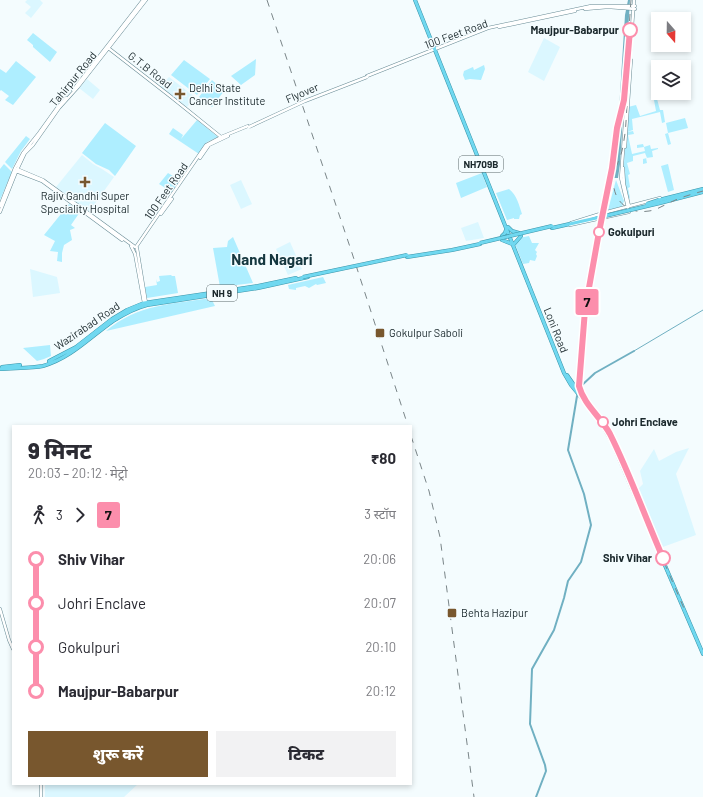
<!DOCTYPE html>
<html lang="hi">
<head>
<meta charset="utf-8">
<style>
  :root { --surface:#fff; --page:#f2f2f3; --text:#2b2b33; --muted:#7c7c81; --accent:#78572e }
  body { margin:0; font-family:Barlow,"Noto Sans Devanagari",sans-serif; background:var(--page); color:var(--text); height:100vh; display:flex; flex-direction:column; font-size:15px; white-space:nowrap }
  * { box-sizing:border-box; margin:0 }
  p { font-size:13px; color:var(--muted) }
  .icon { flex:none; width:22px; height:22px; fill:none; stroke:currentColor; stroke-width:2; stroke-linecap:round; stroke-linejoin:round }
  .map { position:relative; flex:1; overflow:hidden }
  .panel { position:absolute; left:12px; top:425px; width:400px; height:360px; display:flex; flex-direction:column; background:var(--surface); border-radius:0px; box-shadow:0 2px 6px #0003 }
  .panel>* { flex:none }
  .badge { padding:0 8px; border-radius:3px; font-size:14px; line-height:26px }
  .needle { width:26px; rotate:160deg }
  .tools { position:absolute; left:651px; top:12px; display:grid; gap:8px }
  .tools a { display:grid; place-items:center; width:40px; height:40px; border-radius:0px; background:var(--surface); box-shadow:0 2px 6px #0003; font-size:20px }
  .map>.badge { position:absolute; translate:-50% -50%; box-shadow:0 0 0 2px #fff }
  .legs { display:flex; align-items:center; gap:6px; height:44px; padding:0 16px; font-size:13px }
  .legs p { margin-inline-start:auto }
  .summary { display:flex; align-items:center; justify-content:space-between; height:68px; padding:0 16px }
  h1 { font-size:22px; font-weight:800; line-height:30px }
  .cta { display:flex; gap:8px; margin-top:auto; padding:8px 16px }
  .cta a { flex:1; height:46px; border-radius:0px; background:var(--accent); color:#fff; font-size:16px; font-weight:800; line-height:46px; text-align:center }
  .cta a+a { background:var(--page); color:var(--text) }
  ul { padding:0 16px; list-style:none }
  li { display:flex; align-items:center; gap:14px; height:44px; font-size:15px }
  li i { display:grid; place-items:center; width:6px; height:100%; margin:0 5px; background:currentColor }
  li i::after { content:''; width:10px; height:10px; margin:-5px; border:3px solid; border-radius:50%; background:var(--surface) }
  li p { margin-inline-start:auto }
  li:first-child i { background:linear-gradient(#0000 50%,currentColor 0) }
  li:last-child i { background:linear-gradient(currentColor 50%,#0000 0) }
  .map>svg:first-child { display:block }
  .built { fill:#dbf7ff }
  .green { fill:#aeeeff }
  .water { fill:#70b0c2 }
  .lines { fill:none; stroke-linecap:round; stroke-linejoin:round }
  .stream { stroke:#70b0c2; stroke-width:1 }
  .canal { stroke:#70b0c2; stroke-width:2 }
  .secondary-casing { stroke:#688b95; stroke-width:3.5 }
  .trunk-casing { stroke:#3b95a9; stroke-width:4 }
  .secondary { stroke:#fff; stroke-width:2.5 }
  .trunk { stroke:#70d8f0; stroke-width:3 }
  .rail { stroke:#7a8588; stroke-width:1; stroke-dasharray:7 7; stroke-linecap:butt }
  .secondary-bridge-casing { stroke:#688b95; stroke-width:3.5; stroke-linecap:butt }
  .trunk-bridge-casing { stroke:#3b95a9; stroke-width:4; stroke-linecap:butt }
  .secondary-bridge { stroke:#fff; stroke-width:2.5 }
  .trunk-bridge { stroke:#70d8f0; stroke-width:3 }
  .line-1-casing { stroke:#fff; stroke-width:9 }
  .line-1 { stroke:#fc8eac; stroke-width:6 }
  .stop-1-dot { fill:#fff; stroke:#fc8eac; stroke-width:2 }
  .poi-dot { fill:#78572e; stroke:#f4fcfe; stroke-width:1.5 }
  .labels { text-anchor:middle; stroke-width:3; stroke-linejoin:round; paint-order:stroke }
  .shield { fill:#f4fcfe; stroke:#5b686b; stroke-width:1 }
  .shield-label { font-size:10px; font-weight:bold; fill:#1a282c }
  .stop-label { font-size:11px; font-weight:bold; fill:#1a282c; stroke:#f4fcfe; text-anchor:end }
  .street-label { font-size:11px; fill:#1a282c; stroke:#f4fcfe }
  .poi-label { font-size:11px; fill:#1a282c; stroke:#f4fcfe; text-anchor:start }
  .district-label { font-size:15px; font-weight:bold; fill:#15373f; stroke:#f4fcfe }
</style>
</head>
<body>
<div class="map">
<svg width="703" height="797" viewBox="0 0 703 797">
  <rect width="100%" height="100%" fill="#f4fcfe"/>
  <!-- built -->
  <path class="built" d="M 27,0 L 40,0 L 43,3 L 31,18 L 25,13 L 31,7 L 25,2 Z
    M 544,38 L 560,47 L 544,81 L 528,72 Z
    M 169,77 L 195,97 L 187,107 L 160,87 Z
    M 87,79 L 100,90 L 93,99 L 79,88 Z
    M 82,155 L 93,164 L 102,169 L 114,177 L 89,212 L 56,187 Z
    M 241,180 L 252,204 L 241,209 L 230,185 Z
    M 478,222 L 484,238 L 466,241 L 461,228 Z
    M 290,242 L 302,269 L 288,275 L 276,249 Z
    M 30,269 L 57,277 L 60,293 L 33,297 Z
    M 689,448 L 676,474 L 696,535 L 660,548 L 637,490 L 643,484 L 640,471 L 654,449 L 659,461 L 676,452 Z
    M 45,784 L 138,784 L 124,797 L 45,797 Z"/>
  <!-- green -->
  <path class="green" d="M 33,33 L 57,52 L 50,62 L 33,47 L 33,45 L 27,40 Z
    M 256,59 L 255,75 L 241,85 L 231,76 Z
    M 184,60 L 210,79 L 197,95 L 171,75 Z
    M 16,61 L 36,77 L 13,105 L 5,100 L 9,96 L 1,90 L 0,91 L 0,69 L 6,73 Z
    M 484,65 L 485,69 L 481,80 L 470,79 L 465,80 L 463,75 L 464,71 L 473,67 L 474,70 Z
    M 212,80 L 224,91 L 212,107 L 199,97 Z
    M 657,99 L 660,110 L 663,110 L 665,122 L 662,123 L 660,112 L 632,119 L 633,130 L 627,132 L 633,131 L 634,134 L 628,135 L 632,154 L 645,151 L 644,147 L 637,148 L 637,145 L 643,144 L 644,147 L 650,145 L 651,149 L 658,148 L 658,149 L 652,151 L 653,157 L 646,158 L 647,163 L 643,164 L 643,159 L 647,158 L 645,153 L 633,156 L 633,161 L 627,163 L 630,174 L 628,175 L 630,187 L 628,188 L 630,198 L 628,200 L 623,176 L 628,107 L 636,105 L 640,116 L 656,111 L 654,100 Z
    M 685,118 L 688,128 L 668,133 L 671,144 L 668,145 L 665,134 L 668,133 L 666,123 Z
    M 197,120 L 218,137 L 207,142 L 199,154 L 169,134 L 173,128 L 183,135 L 181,139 Z
    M 105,123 L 136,146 L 115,176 L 109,170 L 96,164 L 82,153 Z
    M 26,136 L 30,139 L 21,151 L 12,169 L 5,162 Z
    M 4,164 L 12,172 L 0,200 L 0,169 Z
    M 668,164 L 674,190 L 668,192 L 661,166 Z
    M 168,173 L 181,181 L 172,192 L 159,184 Z
    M 482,173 L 487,187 L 461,198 L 456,183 Z
    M 616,180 L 624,201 L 622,207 L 608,210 Z
    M 509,189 C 517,195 519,205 522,214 L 520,215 L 519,219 L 514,219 L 514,218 L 507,220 L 496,193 Z
    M 69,204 L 80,212 L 71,225 L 75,228 L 70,230 L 72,240 L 64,245 L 62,253 L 62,262 L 57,261 L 58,252 L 50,251 L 55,241 L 44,235 Z
    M 529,236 L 532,243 L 539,243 L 535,250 L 537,252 L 536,254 L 537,256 L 535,261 L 530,260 L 529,263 L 523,264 L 515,244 L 519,238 Z
    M 233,237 L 253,283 L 220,287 L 213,248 L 227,247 L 228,241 Z
    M 171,275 L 172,276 L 175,276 L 178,293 L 147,298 L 145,287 L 157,285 L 156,279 L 157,282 L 160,281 L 159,276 Z
    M 323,277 L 326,283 L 317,285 L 316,284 L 309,288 L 305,286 L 296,288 L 296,290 L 289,289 L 288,285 Z
    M 211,298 L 215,306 L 106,331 C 138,304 172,304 211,298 Z
    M 50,345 L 51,356 L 44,359 L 37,361 L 23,348 Z"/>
  <!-- water -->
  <path class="water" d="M 628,0 L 630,0 L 620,164 L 618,178 L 613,178 L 616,150 L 618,148 L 618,145 L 617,142 L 625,15 Z"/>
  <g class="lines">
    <!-- stream -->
    <path class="stream" d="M 634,351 L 703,310"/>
    <!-- canal -->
    <path class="canal" d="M 536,797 L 546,771 L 545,765 L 530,724 L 532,669 L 554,630 L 564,598 L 568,581 L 581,562 L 591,525 L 584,494 L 568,450 L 577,396 L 581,386 L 595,373 L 634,351"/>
    <!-- secondary casing -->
    <g class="secondary-casing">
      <path id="secondary" d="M 585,9 L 608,7 L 635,9
        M 499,27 L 575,11
        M 107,47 L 170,96 L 221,137
        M 367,76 L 488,28 L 591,6 L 635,6
        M 73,90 L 143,0
        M 625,147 L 631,60
        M 200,158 L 209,145 L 228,136
        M 623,168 L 624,184 L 629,206
        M 17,169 L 43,180 L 135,247 L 137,248 L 146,303
        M 16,171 L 42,181 L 122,240
        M 0,206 L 15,168 L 23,153 L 39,133 L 57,108 L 66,98
        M 0,212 L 16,172 L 25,153 L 33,145 L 59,108 L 78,87 L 146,0
        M 629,212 L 621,178 L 634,0
        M 161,214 L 172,199
        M 571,223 L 603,213 L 660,198
        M 570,225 L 629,212
        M 131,246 L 135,254 L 144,303
        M 136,247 L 206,145 L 221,137 L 248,126
        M 0,609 L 9,640 L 13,649
        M 41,797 L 41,784"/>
    </g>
    <!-- trunk casing -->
    <g class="trunk-casing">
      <path id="trunk" d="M 415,0 L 564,373 L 571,385 L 599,419 L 612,442 L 703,654
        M 659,200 L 703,189
        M 660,203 L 703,192
        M 508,227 L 512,231 L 519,233
        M 552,228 L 605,216
        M 502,236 L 505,233 L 506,230
        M 502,240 L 512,244
        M 514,244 L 521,236
        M 407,257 L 452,250 L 480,244
        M 49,361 L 76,347 L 112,319 L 127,310 L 144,303 L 258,286 L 296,278
        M 2,367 L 20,365
        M 0,369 C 12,368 33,368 43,366 C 71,358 90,337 113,321 C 124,314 135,308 147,305 L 258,288 L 308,277
        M 567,375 L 576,388"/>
    </g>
    <!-- secondary -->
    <use href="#secondary" class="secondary"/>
    <!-- trunk -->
    <use href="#trunk" class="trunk"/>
    <!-- rail -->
    <path class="rail" d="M 267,0 L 352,253 L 408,426
      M 631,0 L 624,100 L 616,127 L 611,168 L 598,232 L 584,310 L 578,378 L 578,386 L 582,398 L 602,423 L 613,444 L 686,613
      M 627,106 C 626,119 626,132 623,145 C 622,156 616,164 614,174 C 610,197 625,215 649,211 C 657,210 664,205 671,202 C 681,197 693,194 703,191
      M 411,436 L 429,491 L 440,537 L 474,797"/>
    <!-- secondary-bridge casing -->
    <g class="secondary-bridge-casing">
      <path id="secondary-bridge" d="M 249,127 L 305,101 L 367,77"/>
    </g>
    <!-- trunk-bridge casing -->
    <g class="trunk-bridge-casing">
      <path id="trunk-bridge" d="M 647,204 L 659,200
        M 605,216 L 660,203
        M 480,243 L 552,226
        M 303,277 L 407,255"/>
    </g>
    <!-- secondary-bridge -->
    <use href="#secondary-bridge" class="secondary-bridge"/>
    <!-- trunk-bridge -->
    <use href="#trunk-bridge" class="trunk-bridge"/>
  </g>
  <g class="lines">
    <!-- line-1 casing -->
    <g class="line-1-casing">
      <path id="line-1" d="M 630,30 L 624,100 L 617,128 L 612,168 L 599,232 L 585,310 L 579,386 C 584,405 601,417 610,434 C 630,474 645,517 663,558"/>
    </g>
    <!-- line-1 -->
    <use href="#line-1" class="line-1"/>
  </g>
  <!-- markers -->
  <g class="stop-1-dot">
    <circle cx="630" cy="30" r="7"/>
    <circle cx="599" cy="232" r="5"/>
    <circle cx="603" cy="422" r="5"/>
    <circle cx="663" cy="558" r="7"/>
  </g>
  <g class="poi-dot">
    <path d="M178 88h4v4h4v4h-4v4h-4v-4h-4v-4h4z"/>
    <path d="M83 176h4v4h4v4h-4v4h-4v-4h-4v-4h4z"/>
    <rect x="375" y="328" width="10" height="10" rx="2"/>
    <rect x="447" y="608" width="10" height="10" rx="2"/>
  </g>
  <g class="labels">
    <!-- shield labels -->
    <g class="shield">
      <rect x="459" y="156" width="44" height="16" rx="3"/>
      <rect x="207" y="285" width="30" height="16" rx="3"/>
    </g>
    <g class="shield-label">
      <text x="481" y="168">NH709B</text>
      <text x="222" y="297">NH 9</text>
    </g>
    <!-- stop labels -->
    <g class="stop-label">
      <text x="619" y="34">Maujpur-Babarpur</text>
      <text x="608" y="236" text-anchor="start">Gokulpuri</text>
      <text x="612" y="426" text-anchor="start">Johri Enclave</text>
      <text x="652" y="562">Shiv Vihar</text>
    </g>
    <!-- street labels -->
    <g class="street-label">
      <text transform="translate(456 34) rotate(-20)" y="4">100 Feet Road</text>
      <text transform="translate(150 70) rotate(38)" y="4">G.T.B Road</text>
      <text transform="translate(73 79) rotate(-51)" y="4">Tahirpur Road</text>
      <text transform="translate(302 93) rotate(-23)" y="4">Flyover</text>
      <text transform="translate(166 191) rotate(-55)" y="4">100 Feet Road</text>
      <text transform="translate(87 326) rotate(-34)" y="4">Wazirabad Road</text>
      <text transform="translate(556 330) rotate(68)" y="4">Loni Road</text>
    </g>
    <!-- poi labels -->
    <g class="poi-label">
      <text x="189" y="92">Delhi State<tspan x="189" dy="13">Cancer Institute</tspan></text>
      <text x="85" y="200" text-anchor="middle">Rajiv Gandhi Super<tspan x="85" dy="13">Speciality Hospital</tspan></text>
      <text x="389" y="337">Gokulpur Saboli</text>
      <text x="461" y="617">Behta Hazipur</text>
    </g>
    <!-- district labels -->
    <g class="district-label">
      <text x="272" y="265">Nand Nagari</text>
    </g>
  </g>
</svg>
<div class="tools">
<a><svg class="needle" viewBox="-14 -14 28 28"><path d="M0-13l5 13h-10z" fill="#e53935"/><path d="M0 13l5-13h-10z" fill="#7c7c81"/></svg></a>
<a><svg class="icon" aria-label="layers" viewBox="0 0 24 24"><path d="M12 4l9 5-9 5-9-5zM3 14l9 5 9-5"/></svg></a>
</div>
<b class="badge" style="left:587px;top:302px;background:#fc8eac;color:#111">7</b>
<section class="panel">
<div class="summary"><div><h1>9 मिनट</h1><p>20:03 – 20:12 · मेट्रो</p></div><b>₹80</b></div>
<div class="legs"><svg class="icon" aria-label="walk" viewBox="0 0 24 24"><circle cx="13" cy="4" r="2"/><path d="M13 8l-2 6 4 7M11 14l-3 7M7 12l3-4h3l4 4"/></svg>3<svg class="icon" aria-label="forward" viewBox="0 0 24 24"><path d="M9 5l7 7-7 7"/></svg><b class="badge" style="background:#fc8eac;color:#111">7</b><p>3 स्टॉप</p></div>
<ul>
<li><i style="color:#fc8eac"></i><b>Shiv Vihar</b><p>20:06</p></li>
<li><i style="color:#fc8eac"></i><span>Johri Enclave</span><p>20:07</p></li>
<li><i style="color:#fc8eac"></i><span>Gokulpuri</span><p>20:10</p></li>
<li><i style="color:#fc8eac"></i><b>Maujpur-Babarpur</b><p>20:12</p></li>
</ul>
<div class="cta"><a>शुरू करें</a><a>टिकट</a></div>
</section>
</div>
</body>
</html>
